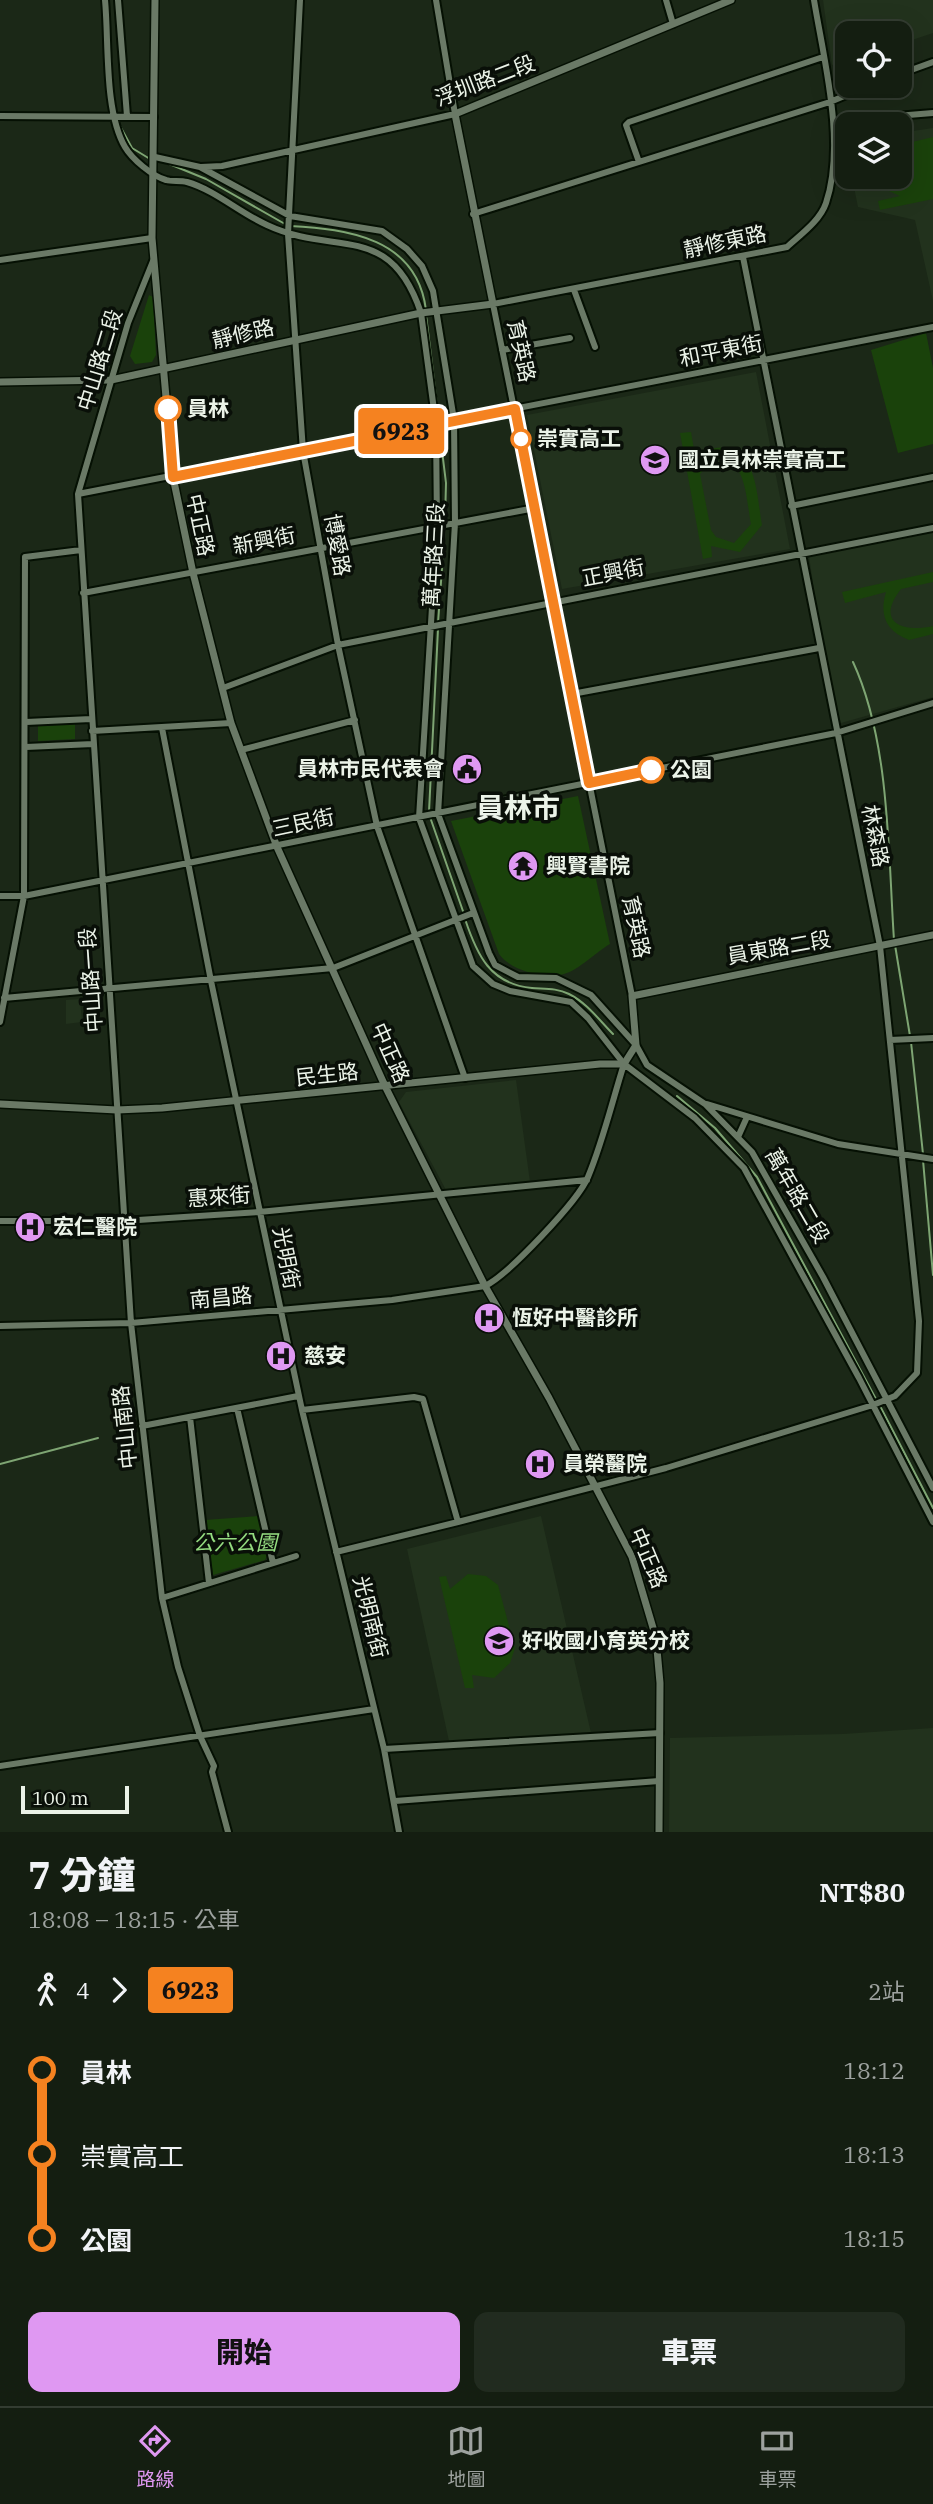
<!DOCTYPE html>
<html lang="zh-TW">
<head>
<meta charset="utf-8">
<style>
  :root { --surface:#141e11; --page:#212b1f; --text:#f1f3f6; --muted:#9da29f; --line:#333c31; --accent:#df98f2 }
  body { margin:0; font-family:"IBM Plex Serif","Noto Sans TC",serif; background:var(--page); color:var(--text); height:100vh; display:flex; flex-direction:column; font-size:26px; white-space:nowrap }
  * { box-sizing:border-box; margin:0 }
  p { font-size:23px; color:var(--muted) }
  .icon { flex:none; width:38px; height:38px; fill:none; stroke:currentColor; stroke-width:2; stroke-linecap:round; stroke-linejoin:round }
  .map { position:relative; height:1832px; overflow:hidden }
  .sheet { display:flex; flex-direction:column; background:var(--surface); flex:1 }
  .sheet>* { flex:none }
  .badge { padding:0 14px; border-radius:5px; font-size:24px; line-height:46px }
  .buttons { position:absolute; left:835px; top:21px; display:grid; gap:14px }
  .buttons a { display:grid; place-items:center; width:77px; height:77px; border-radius:14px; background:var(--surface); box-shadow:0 7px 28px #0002,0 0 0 2px var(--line); font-size:35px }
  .scale { position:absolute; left:21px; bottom:18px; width:108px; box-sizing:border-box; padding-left:7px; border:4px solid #ebf3e8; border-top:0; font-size:19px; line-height:24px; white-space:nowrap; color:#ebf3e8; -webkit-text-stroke:5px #090f08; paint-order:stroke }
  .map>.badge { position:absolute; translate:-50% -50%; box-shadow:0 0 0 4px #fff }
  .legs { display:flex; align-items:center; gap:10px; height:77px; padding:0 28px; font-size:23px }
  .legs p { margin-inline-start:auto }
  .summary { display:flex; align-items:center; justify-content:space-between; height:119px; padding:0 28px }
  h1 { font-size:38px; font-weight:800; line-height:52px }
  .primary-button { display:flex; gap:14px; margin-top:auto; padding:14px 28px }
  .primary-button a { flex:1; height:80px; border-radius:14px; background:var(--accent); color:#111; font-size:28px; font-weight:800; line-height:80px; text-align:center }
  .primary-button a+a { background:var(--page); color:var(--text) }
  ul { padding:0 28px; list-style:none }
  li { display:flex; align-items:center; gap:24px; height:84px; font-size:26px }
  li i { display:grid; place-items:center; width:10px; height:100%; margin:0 9px; background:currentColor }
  li i::after { content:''; width:18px; height:18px; margin:-9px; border:5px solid; border-radius:50%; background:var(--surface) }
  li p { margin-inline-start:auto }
  li:first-child i { background:linear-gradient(#0000 50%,currentColor 0) }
  li:last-child i { background:linear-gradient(currentColor 50%,#0000 0) }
  .menu { display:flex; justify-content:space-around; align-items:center; height:98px; border-top:2px solid var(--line); background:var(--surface); font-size:19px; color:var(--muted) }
  .menu a { display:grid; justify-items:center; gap:4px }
  .menu .active { color:var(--accent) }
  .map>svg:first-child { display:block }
  .built { fill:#22321d }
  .green { fill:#1a420b; fill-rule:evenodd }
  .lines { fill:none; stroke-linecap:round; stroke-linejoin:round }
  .stream { stroke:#7ea573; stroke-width:2 }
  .minor-casing { stroke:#051003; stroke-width:10 }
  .tertiary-casing { stroke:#051003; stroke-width:10 }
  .minor { stroke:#6a7966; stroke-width:6 }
  .tertiary { stroke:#6a7966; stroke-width:7 }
  .line-1-casing { stroke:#fff; stroke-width:16 }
  .line-1 { stroke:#f58220; stroke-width:10 }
  .stop-1-dot { fill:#fff; stroke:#f58220; stroke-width:3.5 }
  .labels { text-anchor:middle; stroke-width:7; stroke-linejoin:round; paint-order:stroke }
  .street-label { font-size:21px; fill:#ebf3e8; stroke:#090f08 }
  .stop-label { font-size:21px; font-weight:bold; fill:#ebf3e8; stroke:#090f08; text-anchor:start }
  .poi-label { font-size:21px; font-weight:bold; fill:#ebf3e8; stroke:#090f08; text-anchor:start }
  .park-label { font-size:21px; font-style:italic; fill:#94db80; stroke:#090f08 }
  .district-label { font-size:28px; font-weight:bold; fill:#ebf3e8; stroke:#090f08 }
</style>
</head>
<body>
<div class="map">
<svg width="933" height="1832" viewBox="0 0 933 1832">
  <rect width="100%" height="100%" fill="#1b2817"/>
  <!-- built -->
  <path class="built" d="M 823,0 L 933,0 L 933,33 L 900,44 L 900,33 L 847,33 L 847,60 L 832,65 Z
    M 933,128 L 933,301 L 915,220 L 858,207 L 852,177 L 900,177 L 900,133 Z
    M 756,372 L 790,549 L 562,589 L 527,415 Z
    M 933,532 L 933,697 L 834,725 L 809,556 Z
    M 80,999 L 82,1022 L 66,1024 L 66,1000 Z
    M 516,1080 L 530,1182 L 446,1190 L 399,1102 L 406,1092 Z
    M 541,1516 L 591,1733 L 449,1741 L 407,1549 Z
    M 933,1728 L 933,1832 L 669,1832 L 670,1738 L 843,1734 Z"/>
  <!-- green -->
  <path class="green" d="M 933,137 L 933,199 L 880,210 L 878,201 L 900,196 L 889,191 L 882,177 L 900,177 L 900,145 Z
    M 149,295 L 153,297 L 156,355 L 152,362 L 135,364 L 130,356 Z
    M 926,333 L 933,368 L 933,444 L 898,453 L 871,350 Z
    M 691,432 L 696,461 C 704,452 713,446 726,448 C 758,453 757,500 762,525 L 740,552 L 711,546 L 712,557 L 703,559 L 680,433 ZM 714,459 C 747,454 746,501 751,524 L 734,543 L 716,537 L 711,530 L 700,474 Z
    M 933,572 L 933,582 L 901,589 C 875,622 902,633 933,626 L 933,634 L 909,640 C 886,631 879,615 886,592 L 845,603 L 842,592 Z
    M 75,723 L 75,739 L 38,741 L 38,725 Z
    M 578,796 L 610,944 C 596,952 579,970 564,974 C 544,979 511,971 499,954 L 451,821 Z
    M 258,1516 L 267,1556 L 265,1560 L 213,1575 L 205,1520 Z
    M 468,1574 L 486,1576 L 498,1585 L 515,1648 L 510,1663 L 494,1678 L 472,1675 L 474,1688 L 465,1688 L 439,1577 L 446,1576 L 450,1589 Z"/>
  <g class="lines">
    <!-- stream -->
    <path class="stream" d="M 111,57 L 113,93
      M 120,126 L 132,148 L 150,159
      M 162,161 L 206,179 L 285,224
      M 290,226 C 348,229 417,238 426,310
      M 426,315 L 439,421
      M 439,426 L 446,483 L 445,522
      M 438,623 L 445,527
      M 853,662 C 890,742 888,852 894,940
      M 429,812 L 438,629
      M 430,817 L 464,914
      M 465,919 C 477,955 490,984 532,988 C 545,989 557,988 569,994 C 587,1003 600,1021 613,1034
      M 895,945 L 910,1036
      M 911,1042 L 923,1154
      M 677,1096 L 715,1128 L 757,1177 L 877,1401
      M 923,1160 L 933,1275
      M 880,1406 L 933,1508
      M 0,1464 L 98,1438"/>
    <!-- minor casing -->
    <g class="minor-casing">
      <path id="minor" d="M 105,0 C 109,42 104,111 125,147 C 132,159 152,176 166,180 C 172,182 180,180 187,182 C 215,190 240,213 267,225 C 335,257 390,220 421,313 L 436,425 L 437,526 L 419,818 L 473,966 L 493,984 L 510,991 L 571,1002 L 588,1018 L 624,1064 L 695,1118 L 744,1168 L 859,1378 L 933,1522
        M 118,0 L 127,116
        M 300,0 L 288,234 L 303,451 L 338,645 L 377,826 L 465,1078
        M 666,0 L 673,24
        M 900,74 L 933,62
        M 0,116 L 154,117
        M 835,121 L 933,113
        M 155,157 L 200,167 L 290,216 L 382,231 L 407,249 L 422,266 L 433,291 L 454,420 L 455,523 L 438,814 L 489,953 L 495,965 L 518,977 L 556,978 L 591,995 L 636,1045 L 647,1065 L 705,1104 L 752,1152 L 823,1277 L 933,1488
        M 639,162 L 626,125 L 629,122 L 823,57
        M 201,167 L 222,166 L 455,114 L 436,0
        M 473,214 L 830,102 L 868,86
        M 0,260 L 152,238
        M 153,261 L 128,323 L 78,494 L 131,1323 L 162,1598 L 178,1667 L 200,1736 L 214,1766 L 212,1772 L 228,1832
        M 574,290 L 595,347
        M 502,350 L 570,338
        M 78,494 L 933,327
        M 791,506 L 933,477
        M 83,593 L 535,508
        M 223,688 L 338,645 L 933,528
        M 572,694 L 819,648
        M 26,722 L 91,719
        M 162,728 L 211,981 L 302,1410 L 414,1397 L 423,1399 L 458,1522 L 666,1468 L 873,1405 L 895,1396 L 917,1373 L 919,1321 L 880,946 L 743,257
        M 92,731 L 231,723
        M 26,747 L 93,744
        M 241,750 L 355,720
        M 0,896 L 24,896 L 836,733 L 933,703
        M 632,996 L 493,304 L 787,247 C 800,235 820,221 826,203 C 846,143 824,61 814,0
        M 4,998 L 333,968 L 473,913
        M 0,1022 L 24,896 L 25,557 L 81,550
        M 890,1040 L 933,1038
        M 707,1104 L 838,1144 L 933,1159
        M 738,1137 L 747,1117
        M 0,1221 L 123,1221 L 259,1212 L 587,1180
        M 0,1326 L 131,1323 L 392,1300 L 485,1286 C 508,1275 578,1201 588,1177 C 603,1141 612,1102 624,1064
        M 237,1408 L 273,1563
        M 302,1410 L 384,1749 L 399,1832
        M 190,1417 L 209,1583
        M 142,1426 L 298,1396
        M 336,1552 L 458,1522
        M 162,1598 L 296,1556
        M 384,1749 L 660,1733
        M 0,1766 L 374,1709
        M 395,1801 L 659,1781"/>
    </g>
    <!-- tertiary casing -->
    <g class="tertiary-casing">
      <path id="tertiary" d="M 155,0 L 152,238 L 173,477 L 193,573 L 231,723 L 277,847 L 385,1086 L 485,1286 L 549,1398 L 632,1557 L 656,1638 L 660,1683 L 659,1832
        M 0,382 L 111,380 L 421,313 L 493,304 L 455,114 L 731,0
        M 0,1104 L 117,1110 L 162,1108 L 600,1064 L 624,1064 L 636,1045 L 632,996 L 933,935"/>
    </g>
    <!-- minor -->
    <use href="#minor" class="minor"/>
    <!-- tertiary -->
    <use href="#tertiary" class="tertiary"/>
  </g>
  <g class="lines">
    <!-- line-1 casing -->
    <g class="line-1-casing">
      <path id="line-1" d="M 168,409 L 173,477 L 515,409 L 589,783 L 651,770"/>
    </g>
    <!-- line-1 -->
    <use href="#line-1" class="line-1"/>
  </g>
  <!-- icons -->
  <defs>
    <g id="school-disc" transform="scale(1.575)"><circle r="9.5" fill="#df98f2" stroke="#090f08"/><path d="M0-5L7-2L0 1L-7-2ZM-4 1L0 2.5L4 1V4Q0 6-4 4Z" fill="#111"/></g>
    <g id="civic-disc" transform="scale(1.575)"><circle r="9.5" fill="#df98f2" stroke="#090f08"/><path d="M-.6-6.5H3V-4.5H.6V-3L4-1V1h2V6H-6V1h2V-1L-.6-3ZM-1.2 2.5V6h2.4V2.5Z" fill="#111"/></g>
    <g id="temple-disc" transform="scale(1.575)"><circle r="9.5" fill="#df98f2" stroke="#090f08"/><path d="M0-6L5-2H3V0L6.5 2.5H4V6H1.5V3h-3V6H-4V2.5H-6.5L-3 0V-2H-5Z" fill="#111"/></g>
    <g id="hospital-disc" transform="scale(1.575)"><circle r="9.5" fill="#df98f2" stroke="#090f08"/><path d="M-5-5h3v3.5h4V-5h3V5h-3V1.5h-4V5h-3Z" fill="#111"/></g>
  </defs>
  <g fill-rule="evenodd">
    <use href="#school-disc" x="655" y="460"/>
    <use href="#civic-disc" x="467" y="769"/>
    <use href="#temple-disc" x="523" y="866"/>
    <use href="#hospital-disc" x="30" y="1227"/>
    <use href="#hospital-disc" x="489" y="1318"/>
    <use href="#hospital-disc" x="281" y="1356"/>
    <use href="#hospital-disc" x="540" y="1464"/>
    <use href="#school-disc" x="499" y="1641"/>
  </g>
  <!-- markers -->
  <g class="stop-1-dot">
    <circle cx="168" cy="409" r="12"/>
    <circle cx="521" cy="439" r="9"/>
    <circle cx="651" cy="770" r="12"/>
  </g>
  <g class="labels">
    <!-- street labels -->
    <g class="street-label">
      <text transform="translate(485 81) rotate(-21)" y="7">浮圳路二段</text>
      <text transform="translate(725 242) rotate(-12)" y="7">靜修東路</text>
      <text transform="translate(243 334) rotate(-13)" y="7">靜修路</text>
      <text transform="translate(521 351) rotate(78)" y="7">育英路</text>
      <text transform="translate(721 351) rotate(-11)" y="7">和平東街</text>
      <text transform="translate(100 360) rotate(-73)" y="7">中山路二段</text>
      <text transform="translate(200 525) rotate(78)" y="7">中正路</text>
      <text transform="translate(264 541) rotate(-11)" y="7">新興街</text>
      <text transform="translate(337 545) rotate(80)" y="7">博愛路</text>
      <text transform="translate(434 555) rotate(-87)" y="7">萬年路三段</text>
      <text transform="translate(613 573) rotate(-11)" y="7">正興街</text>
      <text transform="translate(303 823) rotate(-12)" y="7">三民街</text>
      <text transform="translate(875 836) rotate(79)" y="7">林森路</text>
      <text transform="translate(636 927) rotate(78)" y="7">育英路</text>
      <text transform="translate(779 948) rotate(-10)" y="7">員東路二段</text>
      <text transform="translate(91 980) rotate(-94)" y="7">中山路一段</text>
      <text transform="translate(390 1053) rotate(66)" y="7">中正路</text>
      <text transform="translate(327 1075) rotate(-6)" y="7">民生路</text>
      <text transform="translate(797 1196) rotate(60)" y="7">萬年路二段</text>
      <text transform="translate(219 1197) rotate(-4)" y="7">惠來街</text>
      <text transform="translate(286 1258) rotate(79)" y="7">光明街</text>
      <text transform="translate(221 1298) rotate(-5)" y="7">南昌路</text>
      <text transform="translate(125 1427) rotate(-96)" y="7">中山南路</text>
      <text transform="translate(648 1558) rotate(67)" y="7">中正路</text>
      <text transform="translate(370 1617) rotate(76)" y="7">光明南街</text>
    </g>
    <!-- stop labels -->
    <g class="stop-label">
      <text x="187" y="416">員林</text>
      <text x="537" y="446">崇實高工</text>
      <text x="670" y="777">公園</text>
    </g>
    <!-- poi labels -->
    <g class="poi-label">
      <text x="678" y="467">國立員林崇實高工</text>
      <text x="444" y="776" text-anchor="end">員林市民代表會</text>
      <text x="546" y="873">興賢書院</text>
      <text x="53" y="1234">宏仁醫院</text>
      <text x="512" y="1325">恆好中醫診所</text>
      <text x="304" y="1363">慈安</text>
      <text x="563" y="1471">員榮醫院</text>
      <text x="522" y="1648">好收國小育英分校</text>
    </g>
    <!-- park labels -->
    <g class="park-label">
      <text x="235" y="1550">公六公園</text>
    </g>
    <!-- district labels -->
    <g class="district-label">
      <text x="518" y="818">員林市</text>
    </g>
  </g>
</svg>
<div class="buttons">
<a><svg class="icon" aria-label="locate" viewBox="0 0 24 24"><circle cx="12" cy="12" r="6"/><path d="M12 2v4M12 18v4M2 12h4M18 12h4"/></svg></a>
<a><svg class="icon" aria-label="layers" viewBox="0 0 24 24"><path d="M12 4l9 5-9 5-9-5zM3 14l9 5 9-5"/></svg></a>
</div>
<div class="scale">100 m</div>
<b class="badge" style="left:401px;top:431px;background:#f58220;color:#111">6923</b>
</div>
<section class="sheet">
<div class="summary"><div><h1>7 分鐘</h1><p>18:08 – 18:15 · 公車</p></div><b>NT$80</b></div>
<div class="legs"><svg class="icon" aria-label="walk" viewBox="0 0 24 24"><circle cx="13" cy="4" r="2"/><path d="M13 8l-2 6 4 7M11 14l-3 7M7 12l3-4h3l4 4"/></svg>4<svg class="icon" aria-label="forward" viewBox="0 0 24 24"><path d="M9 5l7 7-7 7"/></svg><b class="badge" style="background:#f58220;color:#111">6923</b><p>2站</p></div>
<ul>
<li><i style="color:#f58220"></i><b>員林</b><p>18:12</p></li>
<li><i style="color:#f58220"></i><span>崇實高工</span><p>18:13</p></li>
<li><i style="color:#f58220"></i><b>公園</b><p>18:15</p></li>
</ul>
<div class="primary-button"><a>開始</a><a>車票</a></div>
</section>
<nav class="menu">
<a class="active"><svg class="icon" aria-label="directions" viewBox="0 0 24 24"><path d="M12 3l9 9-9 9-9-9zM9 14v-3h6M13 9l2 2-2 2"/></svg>路線</a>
<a><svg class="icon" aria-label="map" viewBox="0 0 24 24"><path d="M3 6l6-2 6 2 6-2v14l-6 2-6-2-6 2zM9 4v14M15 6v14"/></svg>地圖</a>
<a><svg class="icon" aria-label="tickets" viewBox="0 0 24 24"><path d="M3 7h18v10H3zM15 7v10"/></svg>車票</a>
</nav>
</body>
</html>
